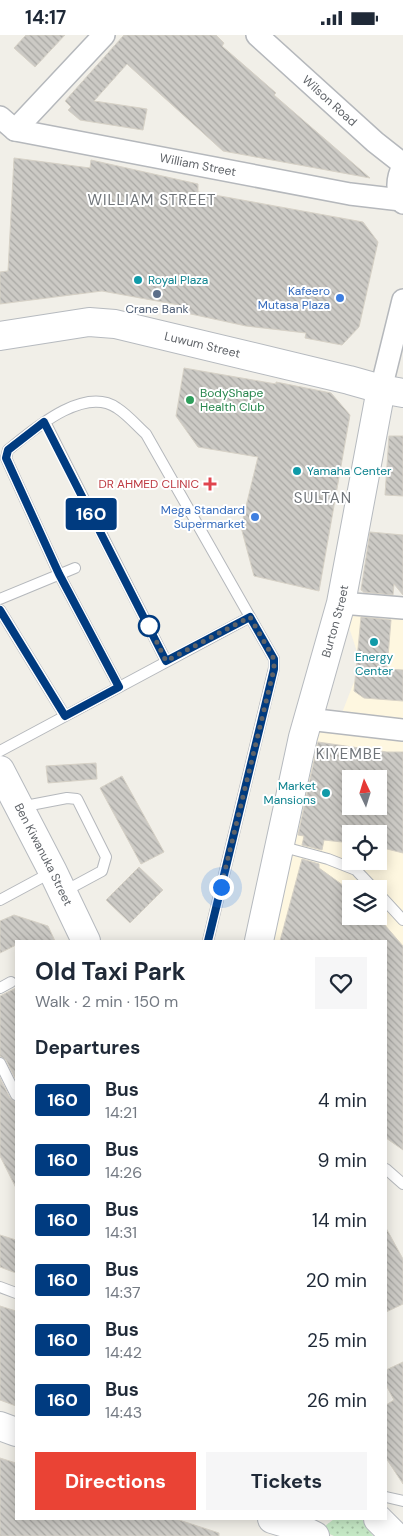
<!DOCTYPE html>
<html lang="en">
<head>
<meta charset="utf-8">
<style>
  :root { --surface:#fff; --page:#f6f6f7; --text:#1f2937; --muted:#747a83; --accent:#ea4335 }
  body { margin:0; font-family:"DM Sans",sans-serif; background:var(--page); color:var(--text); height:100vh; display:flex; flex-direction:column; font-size:19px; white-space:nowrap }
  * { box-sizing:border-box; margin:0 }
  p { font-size:16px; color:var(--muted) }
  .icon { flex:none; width:28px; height:28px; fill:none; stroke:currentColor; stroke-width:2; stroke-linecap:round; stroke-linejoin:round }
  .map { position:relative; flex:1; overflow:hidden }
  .sheet { position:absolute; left:15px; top:905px; width:372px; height:580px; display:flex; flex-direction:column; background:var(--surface); border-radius:0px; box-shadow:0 2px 12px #0003 }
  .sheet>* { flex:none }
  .badge { padding:0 10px; border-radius:4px; font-size:18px; line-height:32px }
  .needle { width:32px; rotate:356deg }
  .tools { position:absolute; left:342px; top:735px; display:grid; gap:10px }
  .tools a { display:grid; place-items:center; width:45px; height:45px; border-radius:0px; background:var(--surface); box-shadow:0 2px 12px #0003; font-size:25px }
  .you { position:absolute; width:25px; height:25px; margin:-12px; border:4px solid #fff; border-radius:50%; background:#1a73e8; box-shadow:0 0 0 8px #1a73e833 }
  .map>.badge { position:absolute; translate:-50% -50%; box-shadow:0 0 0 2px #fff }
  h2 { padding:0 20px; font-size:19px; line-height:45px }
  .round { display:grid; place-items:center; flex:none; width:52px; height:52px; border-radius:0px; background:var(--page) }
  .overview { display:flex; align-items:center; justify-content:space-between; height:85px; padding:0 20px }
  h1 { font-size:24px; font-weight:700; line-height:38px }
  .action { display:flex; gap:10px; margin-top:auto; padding:10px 20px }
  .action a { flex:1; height:58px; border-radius:0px; background:var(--accent); color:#fff; font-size:20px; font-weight:700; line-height:58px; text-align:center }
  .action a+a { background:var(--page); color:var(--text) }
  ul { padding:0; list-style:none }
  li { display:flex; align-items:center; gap:15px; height:60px; padding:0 20px }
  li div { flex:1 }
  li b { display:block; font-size:19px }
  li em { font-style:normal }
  li .badge { min-width:55px; font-weight:700; text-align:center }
  .status { display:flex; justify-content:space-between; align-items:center; height:35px; padding:0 25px; background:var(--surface); direction:ltr }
  .status svg { height:14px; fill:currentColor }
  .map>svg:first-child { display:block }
  .commercial { fill:#fef7e0; fill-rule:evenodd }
  .park { fill:url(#park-dots) }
  .building { fill:url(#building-back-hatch); stroke:#d6d1c6; fill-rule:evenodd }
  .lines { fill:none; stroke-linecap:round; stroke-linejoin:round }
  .service-casing { stroke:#b5b8bc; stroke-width:12 }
  .minor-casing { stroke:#b5b8bc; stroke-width:24 }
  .secondary-casing { stroke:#b6babf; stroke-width:30 }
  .service { stroke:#fff; stroke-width:10 }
  .minor { stroke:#fff; stroke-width:21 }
  .secondary { stroke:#fff; stroke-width:28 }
  .line-casing { stroke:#fff; stroke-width:11 }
  .line { stroke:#003b80; stroke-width:8 }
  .walk { stroke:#5f6368; stroke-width:5; stroke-dasharray:0 9 }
  .culture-dot { fill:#0f9aa8; stroke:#fff; stroke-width:2 }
  .service-dot { fill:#5c6f8a; stroke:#fff; stroke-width:2 }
  .shop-dot { fill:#3f7fe0; stroke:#fff; stroke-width:2 }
  .leisure-dot { fill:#2e9e5b; stroke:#fff; stroke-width:2 }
  .health-dot { fill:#e0444e; stroke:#fff; stroke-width:2 }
  .stop-dot { fill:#fff; stroke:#003b80; stroke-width:2.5 }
  .labels { text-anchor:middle; stroke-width:4; stroke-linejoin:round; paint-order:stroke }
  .street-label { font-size:12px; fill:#5f6368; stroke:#fff }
  .culture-label { font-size:12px; fill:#0d838f; stroke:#fff; text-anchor:start }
  .shop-label { font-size:12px; fill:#366cbe; stroke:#fff; text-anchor:end }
  .service-label { font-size:12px; fill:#4e5e75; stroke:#fff }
  .leisure-label { font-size:12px; fill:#27864d; stroke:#fff; text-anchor:start }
  .health-label { font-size:12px; fill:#be3a42; stroke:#fff; text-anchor:end }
  .quarter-label { font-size:15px; letter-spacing:1px; fill:#70757a; stroke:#fff }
</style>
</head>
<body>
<div class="status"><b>14:17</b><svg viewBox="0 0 49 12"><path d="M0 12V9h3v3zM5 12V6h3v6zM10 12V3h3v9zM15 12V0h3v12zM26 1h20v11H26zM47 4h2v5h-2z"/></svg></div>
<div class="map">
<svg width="403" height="1501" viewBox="0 0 403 1501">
  <defs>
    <pattern id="park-dots" width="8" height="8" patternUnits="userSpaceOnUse" patternTransform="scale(1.25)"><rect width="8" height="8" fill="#c5e8c5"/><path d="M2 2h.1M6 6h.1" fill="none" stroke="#a3c0a4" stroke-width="1.8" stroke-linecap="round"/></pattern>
    <pattern id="building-back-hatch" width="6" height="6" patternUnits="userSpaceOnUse" patternTransform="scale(1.25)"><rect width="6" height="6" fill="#cccac5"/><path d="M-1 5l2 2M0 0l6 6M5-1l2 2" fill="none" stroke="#a9a8a4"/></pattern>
  </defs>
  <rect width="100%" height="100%" fill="#f1efe8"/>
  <!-- commercial -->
  <path class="commercial" d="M 341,568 L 403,573 L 403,695 L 338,688 L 361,629 Z
    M 308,684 L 403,701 L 403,1100 L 386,906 L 260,906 ZM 351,744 L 379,744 L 379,771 L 351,771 ZM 351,799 L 379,799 L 379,826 L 351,826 ZM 351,854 L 379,854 L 379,881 L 351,881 Z"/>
  <!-- park -->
  <path class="park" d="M 334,1484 L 362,1484 L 373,1501 L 334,1501 L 320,1495 Z"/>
  <!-- building -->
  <path class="building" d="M 26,0 L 65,0 L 35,32 L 14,13 Z
    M 124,0 L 216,0 L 224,8 L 222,11 L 276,58 L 274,60 L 370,143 L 223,116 L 127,29 L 94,66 L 147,74 L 143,95 L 80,85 L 68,75 L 71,72 L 65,66 Z
    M 14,123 L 90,133 L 91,125 L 198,149 L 198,157 L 363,187 L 378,207 L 359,292 L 342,310 L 305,303 L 306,298 L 246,291 L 177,276 L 179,270 L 102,256 L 0,269 L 0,237 L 8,236 Z
    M 184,333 L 276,349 L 276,347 L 331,358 L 350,380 L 319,556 L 254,541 L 241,492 L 258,422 L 198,412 L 176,381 Z
    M 389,401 L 403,401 L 403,461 L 385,460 Z
    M 370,497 L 403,500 L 403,560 L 394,549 L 393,560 L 363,557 L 363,556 L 361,555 Z
    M 361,582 L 391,585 L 387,634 L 403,635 L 403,666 L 364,663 L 354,656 Z
    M 318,707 L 387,717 L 403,717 L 403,818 L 379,812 L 379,799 L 351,799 L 351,808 L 324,805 L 322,815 L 302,810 L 304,801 L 298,800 ZM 351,744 L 379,744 L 379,771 L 351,771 Z
    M 96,728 L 97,744 L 48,748 L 46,731 Z
    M 122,741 L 164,817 L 141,829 L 100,753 Z
    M 302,824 L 319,829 L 319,833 L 351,856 L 351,881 L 377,881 L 403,911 L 403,1115 L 386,1103 L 386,906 L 280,906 Z
    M 139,832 L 163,855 L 130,888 L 106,865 Z
    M 14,880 L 48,891 L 55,906 L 16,906 L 16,910 L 0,918 L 0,886 Z
    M 16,953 L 16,1045 L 6,1025 L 0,1021 L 0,961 Z
    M 0,1043 L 10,1063 L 16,1067 L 16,1153 L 0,1121 Z
    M 386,1193 L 403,1224 L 403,1269 L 386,1277 Z
    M 0,1200 L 16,1205 L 16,1238 L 0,1232 Z
    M 0,1271 L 16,1276 L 16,1371 L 0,1365 Z
    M 403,1327 L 403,1449 L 386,1423 L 386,1370 L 394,1365 L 386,1350 L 386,1335 Z
    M 0,1423 L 16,1428 L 16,1484 L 176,1484 L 219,1498 L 219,1501 L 0,1501 Z"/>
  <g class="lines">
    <!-- service casing -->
    <g class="service-casing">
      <path id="service" d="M 45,387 L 166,626
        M 0,564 L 75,533
        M 0,575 L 65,681
        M 119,652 L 59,539 L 6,423 L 8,415 C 33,395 84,350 117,373 C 128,380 137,391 146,399 L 274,624 L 274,633 L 208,906
        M 0,716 L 250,582
        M 20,772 L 67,763 L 77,764 L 106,822 L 102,836 L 63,857
        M 280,811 L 328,824 L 356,835 L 374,854
        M 379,859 L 403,885
        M 0,865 L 52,837
        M 0,953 L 11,947
        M 0,1028 L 16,1060
        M 386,1134 L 403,1149
        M 0,1252 L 16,1258
        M 386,1462 L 403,1466"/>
    </g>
    <!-- minor casing -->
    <g class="minor-casing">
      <g id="minor">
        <path id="s1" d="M 257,0 L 375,107 L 403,129"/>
        <path id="s2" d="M 0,82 L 15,95 L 350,159 L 401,165"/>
        <path d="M 15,95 L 104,0"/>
        <path d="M 403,131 C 397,143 396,156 403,168"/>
        <path d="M 381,354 L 403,265"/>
        <path d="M 341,568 L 403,573"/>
        <path d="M 308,684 L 403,695"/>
      </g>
    </g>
    <!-- secondary casing -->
    <g class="secondary-casing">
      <g id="secondary">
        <path id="s3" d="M 0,301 L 89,287 L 115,289 L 349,345 L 381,354 L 403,358"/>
        <path id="s4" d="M 0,735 L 53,837 L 86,906"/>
        <path id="s5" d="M 259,906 L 303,702 L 341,568 L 381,354"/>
        <path d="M 0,1391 L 16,1397"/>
        <path d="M 272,1484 L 295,1491 L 315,1501"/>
        <path d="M 378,1484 L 395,1501"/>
      </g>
    </g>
    <!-- service -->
    <use href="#service" class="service"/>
    <!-- minor -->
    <use href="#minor" class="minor"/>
    <!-- secondary -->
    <use href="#secondary" class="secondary"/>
  </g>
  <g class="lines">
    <!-- line casing -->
    <g class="line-casing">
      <path id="line" d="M 0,575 L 65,681 L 119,652 L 59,539 L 6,423 L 8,415 L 44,387 L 166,626 L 250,582 L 274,624 L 274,634 L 208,906"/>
    </g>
    <!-- line -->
    <use href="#line" class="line"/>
    <!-- walk -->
    <path class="walk" d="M 149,591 L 166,626 L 250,582 L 274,624 L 274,634 L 221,852"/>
  </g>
  <!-- markers -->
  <g class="culture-dot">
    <circle cx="138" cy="245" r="5"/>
    <circle cx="297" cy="436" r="5"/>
    <circle cx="374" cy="607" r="5"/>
    <circle cx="326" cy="758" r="5"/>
  </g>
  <circle class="service-dot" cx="157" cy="259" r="5"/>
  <g class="shop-dot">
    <circle cx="340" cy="263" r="5"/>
    <circle cx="255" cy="482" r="5"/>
  </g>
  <circle class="leisure-dot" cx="190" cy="365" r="5"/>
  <path class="health-dot" d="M207.5 441.5h5v5h5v5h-5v5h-5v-5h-5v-5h5z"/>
  <circle class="stop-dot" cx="149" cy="591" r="10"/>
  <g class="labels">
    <!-- street labels -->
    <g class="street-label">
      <text dy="4" stroke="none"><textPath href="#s1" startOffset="98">Wilson Road</textPath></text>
      <text dy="4" stroke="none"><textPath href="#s2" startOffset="206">William Street</textPath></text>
      <text dy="4" stroke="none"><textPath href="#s3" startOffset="206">Luwum Street</textPath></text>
      <text dy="4" stroke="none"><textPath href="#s5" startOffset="329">Burton Street</textPath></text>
      <text dy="4" stroke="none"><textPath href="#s4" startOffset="95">Ben Kiwanuka Street</textPath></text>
    </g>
    <!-- culture labels -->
    <g class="culture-label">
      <text x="148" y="249">Royal Plaza</text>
      <text x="307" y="440">Yamaha Center</text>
      <text x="374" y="626" text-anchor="middle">Energy<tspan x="374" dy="14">Center</tspan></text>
      <text x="316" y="755" text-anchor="end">Market<tspan x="316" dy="14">Mansions</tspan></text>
    </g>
    <!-- shop labels -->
    <g class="shop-label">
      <text x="330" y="260">Kafeero<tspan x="330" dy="14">Mutasa Plaza</tspan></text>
      <text x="245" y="479">Mega Standard<tspan x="245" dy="14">Supermarket</tspan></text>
    </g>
    <!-- service labels -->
    <g class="service-label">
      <text x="157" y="278">Crane Bank</text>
    </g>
    <!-- leisure labels -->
    <g class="leisure-label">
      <text x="200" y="362">BodyShape<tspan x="200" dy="14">Health Club</tspan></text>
    </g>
    <!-- health labels -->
    <g class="health-label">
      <text x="199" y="453">DR AHMED CLINIC</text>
    </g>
    <!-- quarter labels -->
    <g class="quarter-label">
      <text x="152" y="170">WILLIAM STREET</text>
      <text x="323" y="468">SULTAN</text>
      <text x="349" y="724">KIYEMBE</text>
    </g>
  </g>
</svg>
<div class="tools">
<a><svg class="needle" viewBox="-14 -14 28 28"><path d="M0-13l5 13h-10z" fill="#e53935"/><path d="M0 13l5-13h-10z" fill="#747a83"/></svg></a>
<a><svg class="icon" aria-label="locate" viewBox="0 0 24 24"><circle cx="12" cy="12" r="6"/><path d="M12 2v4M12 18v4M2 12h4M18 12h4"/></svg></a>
<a><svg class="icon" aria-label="layers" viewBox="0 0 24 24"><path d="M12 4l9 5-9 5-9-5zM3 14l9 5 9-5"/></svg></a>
</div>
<div class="you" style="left:221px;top:852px"></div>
<b class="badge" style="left:91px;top:479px;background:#003b80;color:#fff">160</b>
<section class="sheet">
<div class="overview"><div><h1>Old Taxi Park</h1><p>Walk · 2 min · 150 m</p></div><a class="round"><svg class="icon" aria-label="heart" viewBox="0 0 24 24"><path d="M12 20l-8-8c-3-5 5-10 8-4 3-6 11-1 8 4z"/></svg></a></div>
<h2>Departures</h2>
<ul>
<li><span class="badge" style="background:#003b80;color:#fff">160</span><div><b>Bus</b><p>14:21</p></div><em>4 min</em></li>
<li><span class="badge" style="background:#003b80;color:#fff">160</span><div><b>Bus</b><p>14:26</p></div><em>9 min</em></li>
<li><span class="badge" style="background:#003b80;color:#fff">160</span><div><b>Bus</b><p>14:31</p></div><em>14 min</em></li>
<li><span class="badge" style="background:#003b80;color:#fff">160</span><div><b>Bus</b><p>14:37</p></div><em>20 min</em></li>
<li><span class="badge" style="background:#003b80;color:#fff">160</span><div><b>Bus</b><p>14:42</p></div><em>25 min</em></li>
<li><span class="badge" style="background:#003b80;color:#fff">160</span><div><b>Bus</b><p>14:43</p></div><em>26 min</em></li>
</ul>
<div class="action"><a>Directions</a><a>Tickets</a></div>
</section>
</div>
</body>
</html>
